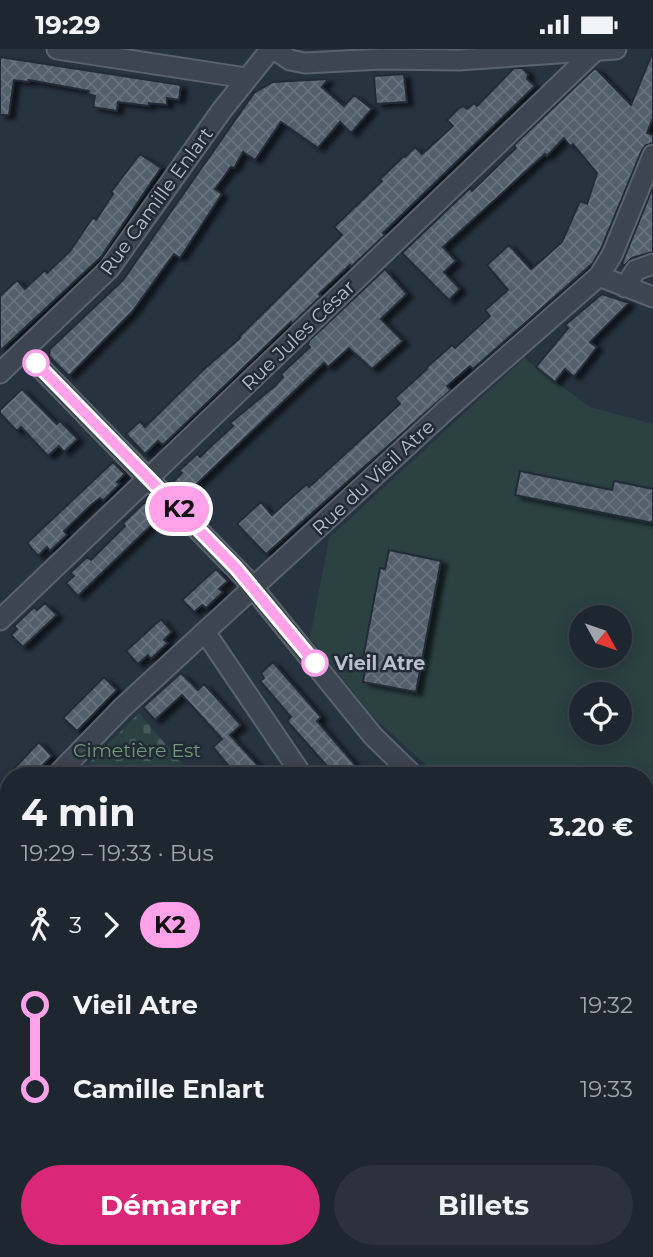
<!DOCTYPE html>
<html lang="fr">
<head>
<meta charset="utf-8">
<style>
  :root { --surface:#1e2630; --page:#2b323c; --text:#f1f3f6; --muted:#a1a5ab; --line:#3c434c; --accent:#db2777 }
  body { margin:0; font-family:Montserrat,sans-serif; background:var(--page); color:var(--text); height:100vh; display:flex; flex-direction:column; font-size:26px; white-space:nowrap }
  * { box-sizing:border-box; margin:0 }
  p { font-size:23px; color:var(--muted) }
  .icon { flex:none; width:38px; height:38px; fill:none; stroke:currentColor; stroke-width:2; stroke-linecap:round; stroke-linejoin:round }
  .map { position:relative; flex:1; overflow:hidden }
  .sheet { position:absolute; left:0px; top:718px; width:654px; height:492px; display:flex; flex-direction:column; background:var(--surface); border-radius:28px 28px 0 0; box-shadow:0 4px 18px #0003,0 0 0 2px var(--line) }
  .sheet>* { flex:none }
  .badge { padding:0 14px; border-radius:23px; font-size:24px; line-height:46px }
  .needle { width:46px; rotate:130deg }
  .buttons { position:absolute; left:569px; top:556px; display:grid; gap:14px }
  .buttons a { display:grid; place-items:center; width:63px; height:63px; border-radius:50%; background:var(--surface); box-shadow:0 4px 18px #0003,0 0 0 2px var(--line); font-size:35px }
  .map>.badge { position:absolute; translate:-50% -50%; box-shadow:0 0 0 4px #fff }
  .legs { display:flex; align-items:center; gap:10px; height:77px; padding:0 21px; font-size:23px }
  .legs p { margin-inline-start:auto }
  .overview { display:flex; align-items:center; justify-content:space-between; height:119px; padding:0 21px }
  h1 { font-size:38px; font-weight:700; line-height:52px }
  .cta { display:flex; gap:14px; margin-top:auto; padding:14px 21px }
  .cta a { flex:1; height:80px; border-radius:42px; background:var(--accent); color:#fff; font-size:28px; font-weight:700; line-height:80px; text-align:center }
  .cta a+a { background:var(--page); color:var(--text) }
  ul { padding:0 21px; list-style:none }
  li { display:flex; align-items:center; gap:24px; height:84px; font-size:26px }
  li i { display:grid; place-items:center; width:10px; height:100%; margin:0 9px; background:currentColor }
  li i::after { content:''; width:18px; height:18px; margin:-9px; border:5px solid; border-radius:50%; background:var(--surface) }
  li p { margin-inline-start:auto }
  li:first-child i { background:linear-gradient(#0000 50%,currentColor 0) }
  li:last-child i { background:linear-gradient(currentColor 50%,#0000 0) }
  .status { display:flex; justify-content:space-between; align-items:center; height:49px; padding:0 35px; background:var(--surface); direction:ltr }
  .status svg { height:19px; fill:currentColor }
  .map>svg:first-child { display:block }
  .cemetery { fill:url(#cemetery-stones) }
  .garden { fill:#2b4142; fill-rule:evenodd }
  .building { fill:url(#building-cross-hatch); stroke:#232c37; stroke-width:2; filter:url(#shadow) }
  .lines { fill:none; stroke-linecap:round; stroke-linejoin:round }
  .street-casing { stroke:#5a636d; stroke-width:23 }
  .path { stroke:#4b5e5f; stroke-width:3.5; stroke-dasharray:5 5; stroke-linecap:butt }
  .street { stroke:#3c4550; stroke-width:19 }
  .line-1-casing { stroke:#fff; stroke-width:16 }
  .line-1 { stroke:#ffa2ea; stroke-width:10 }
  .stop-1-dot { fill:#fff; stroke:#ffa2ea; stroke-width:3.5 }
  .labels { text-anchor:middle; stroke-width:5; stroke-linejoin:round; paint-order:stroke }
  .street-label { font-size:19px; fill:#b9c0ca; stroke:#212a35 }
  .stop-label { font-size:19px; font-weight:bold; fill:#b9c0ca; stroke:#212a35; text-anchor:start }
  .park-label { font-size:19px; fill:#72997a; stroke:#212a35 }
</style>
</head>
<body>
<div class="status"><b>19:29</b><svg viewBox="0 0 49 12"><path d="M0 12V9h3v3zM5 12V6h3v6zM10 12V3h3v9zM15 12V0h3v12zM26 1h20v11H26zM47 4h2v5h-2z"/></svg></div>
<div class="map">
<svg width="653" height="1208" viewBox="0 0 653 1208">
  <defs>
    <pattern id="cemetery-stones" width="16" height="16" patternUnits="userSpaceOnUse" patternTransform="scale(1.75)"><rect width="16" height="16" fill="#2b4142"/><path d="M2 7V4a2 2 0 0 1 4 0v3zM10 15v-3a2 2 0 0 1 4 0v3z" fill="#485b5c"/></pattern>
    <pattern id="building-cross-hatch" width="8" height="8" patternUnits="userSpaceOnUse" patternTransform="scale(1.75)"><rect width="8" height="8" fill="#525e6a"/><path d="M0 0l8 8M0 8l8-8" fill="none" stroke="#69737e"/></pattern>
    <filter id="shadow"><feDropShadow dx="6" dy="3.5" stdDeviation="2" flood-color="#0009"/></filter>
  </defs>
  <rect width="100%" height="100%" fill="#283340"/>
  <!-- cemetery -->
  <path class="cemetery" d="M 139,664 L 192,726 L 77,726 Z
    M 9,795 L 9,1200 L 646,1200 L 646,1137 L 653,1143 L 653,1208 L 0,1208 L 0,804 Z"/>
  <!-- garden -->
  <path class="garden" d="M 524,309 L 590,358 L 653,375 L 653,905 L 646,898 L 646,726 L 437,726 L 371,666 L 310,589 L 329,489 ZM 581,569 L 620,569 L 620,607 L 581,607 ZM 581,646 L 620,646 L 620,684 L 581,684 Z"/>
  <!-- building -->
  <path class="building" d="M 653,2 L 653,69 L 647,84 L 653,86 L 653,94 L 646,96 L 642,101 L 601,200 L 593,214 L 473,320 L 470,317 L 447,337 L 451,341 L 266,505 L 237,475 L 261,453 L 272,466 L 307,435 L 309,438 L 400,355 L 395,349 L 427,320 L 426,319 L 452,296 L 455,299 L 490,267 L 485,261 L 508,241 L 487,216 L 509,196 L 531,220 L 543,210 L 562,193 L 580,152 L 587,155 L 597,124 L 573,95 L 570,97 L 564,89 L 547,107 L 545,105 L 443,198 L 456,212 L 444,223 L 460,240 L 449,251 L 402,204 L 470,139 L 472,142 L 516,99 L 514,96 L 595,19 L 631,56 Z
    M 0,8 L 181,36 L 179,51 L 167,49 L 167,56 L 149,54 L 149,57 L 118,53 L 117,62 L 93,58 L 95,47 L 88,45 L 89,42 L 29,31 L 29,33 L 14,31 L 9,66 L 0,66 Z
    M 514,19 L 522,19 L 528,25 L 527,30 L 535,37 L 383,184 L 385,186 L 351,218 L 350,216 L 334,231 L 319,245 L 321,247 L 292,275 L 291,273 L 163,396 L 158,392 L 145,405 L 126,385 L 140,372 L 145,378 L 203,321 L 240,289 L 239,288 L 342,186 L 334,178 L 382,132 L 380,130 L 404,107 L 405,108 L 415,98 L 422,105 L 453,77 L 447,71 L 458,60 L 463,57 L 467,60 L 474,54 L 477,57 Z
    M 404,25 L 407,53 L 376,55 L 374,27 Z
    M 328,30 L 322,38 L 344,57 L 354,46 L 372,60 L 351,84 L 340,73 L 318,99 L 281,73 L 255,111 L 243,103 L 234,119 L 231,118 L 215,140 L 222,145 L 186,200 L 180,209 L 174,205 L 132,263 L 69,327 L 49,307 L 50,300 L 123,231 L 254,44 L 273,33 Z
    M 140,105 L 161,119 L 101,208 L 0,302 L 0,247 L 17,231 L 25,240 L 45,221 L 47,224 L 70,202 L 93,168 L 96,171 L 113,145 L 111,143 Z
    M 653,138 L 653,203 L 632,209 L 624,217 L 622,214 Z
    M 385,220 L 407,245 L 381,270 L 403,292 L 372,320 L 349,299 L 328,318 L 324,314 L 185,446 L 173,433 L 182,424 L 179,422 L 197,405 L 200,408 L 208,400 L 233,377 L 230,374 L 276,336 L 283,328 L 281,325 L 310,298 L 308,296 L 309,292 Z
    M 602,245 L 629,254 L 590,293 L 597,298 L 574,328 L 565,320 L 555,333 L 536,318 L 568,279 L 565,276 Z
    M 22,340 L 57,375 L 60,372 L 78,390 L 64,403 L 59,397 L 48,407 L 21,378 L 17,382 L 0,364 L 0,361 Z
    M 113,413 L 125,425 L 117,433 L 120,435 L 103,452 L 100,449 L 91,456 L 64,482 L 67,486 L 50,502 L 47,498 L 38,507 L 27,494 Z
    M 520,422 L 612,441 L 614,432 L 653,440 L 653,474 L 515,446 Z
    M 144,454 L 153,454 L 163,465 L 78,547 L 66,534 L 74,527 L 70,524 L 87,508 L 91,511 L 125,477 L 123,474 Z
    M 389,501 L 441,512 L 416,643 L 363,633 L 366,615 L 362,614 L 380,519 L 385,520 Z
    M 216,520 L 228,532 L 219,540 L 223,543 L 206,559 L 202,556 L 194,563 L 182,551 Z
    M 45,554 L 57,566 L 23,598 L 11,586 L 17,580 L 14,577 L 34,558 L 37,561 Z
    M 161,570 L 172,583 L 164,591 L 168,594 L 151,610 L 148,606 L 138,615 L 126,602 Z
    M 273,613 L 321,668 L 317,672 L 364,726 L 335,726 L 287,672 L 291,668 L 260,632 L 264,629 L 261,624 Z
    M 181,624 L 198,641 L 204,635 L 241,676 L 230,686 L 267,726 L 236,726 L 213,698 L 222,690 L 182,646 L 155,671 L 143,658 Z
    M 104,628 L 117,641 L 77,682 L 63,669 Z
    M 39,693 L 52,707 L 33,726 L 8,726 Z"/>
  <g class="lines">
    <!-- street casing -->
    <g class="street-casing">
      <path id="street" d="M 57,0 L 246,29
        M 274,0 L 290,11 L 305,14 L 382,10 L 459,11 L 616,0
        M 599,227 L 653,248
        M 625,238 L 636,221 L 653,215
        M 24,302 L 245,529 L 373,687 L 413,726
        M 0,324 L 109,220 L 222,61 L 271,0
        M 0,571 L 596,1
        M 205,583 L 302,726
        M 57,726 L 122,659 L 446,361 L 599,227 L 612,206 L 653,106
        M 0,784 L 9,775
        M 646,918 L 653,925"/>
    </g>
    <!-- path -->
    <path class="path" d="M 0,883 L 9,892
      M 0,917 L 9,911
      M 0,1057 L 9,1046
      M 0,1129 L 9,1136
      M 87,1200 L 96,1208
      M 386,1200 L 396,1208
      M 29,1208 L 35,1200
      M 171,1208 L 178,1200
      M 312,1208 L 318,1200
      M 447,1208 L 453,1200
      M 597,1208 L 602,1202 L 599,1200"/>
    <!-- street -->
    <use href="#street" class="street"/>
  </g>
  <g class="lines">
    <!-- line-1 casing -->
    <g class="line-1-casing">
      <path id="line-1" d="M 36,314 L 236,519 L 315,614"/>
    </g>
    <!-- line-1 -->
    <use href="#line-1" class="line-1"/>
  </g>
  <!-- markers -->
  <g class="stop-1-dot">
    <circle cx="36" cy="314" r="12"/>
    <circle cx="315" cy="614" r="12"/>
  </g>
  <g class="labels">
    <!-- street labels -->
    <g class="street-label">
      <text transform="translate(156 152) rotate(-54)" y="7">Rue Camille Enlart</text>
      <text transform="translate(298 286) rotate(-44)" y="7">Rue Jules César</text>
      <text transform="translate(373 428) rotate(-43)" y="7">Rue du Vieil Atre</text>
    </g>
    <!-- stop labels -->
    <g class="stop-label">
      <text x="334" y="621">Vieil Atre</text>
    </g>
    <!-- park labels -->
    <g class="park-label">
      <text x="137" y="708">Cimetière Est</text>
    </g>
  </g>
</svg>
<div class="buttons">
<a><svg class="needle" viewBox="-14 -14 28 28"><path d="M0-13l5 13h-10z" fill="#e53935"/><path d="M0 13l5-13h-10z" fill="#a1a5ab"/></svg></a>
<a><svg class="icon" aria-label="locate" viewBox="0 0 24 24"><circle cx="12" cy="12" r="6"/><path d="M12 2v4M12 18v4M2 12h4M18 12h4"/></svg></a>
</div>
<b class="badge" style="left:179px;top:460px;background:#ffa2ea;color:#111">K2</b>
<section class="sheet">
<div class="overview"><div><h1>4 min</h1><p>19:29 – 19:33 · Bus</p></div><b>3.20 €</b></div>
<div class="legs"><svg class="icon" aria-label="walk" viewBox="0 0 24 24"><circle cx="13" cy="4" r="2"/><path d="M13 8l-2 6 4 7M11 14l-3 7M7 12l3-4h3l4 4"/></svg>3<svg class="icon" aria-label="forward" viewBox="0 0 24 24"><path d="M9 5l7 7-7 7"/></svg><b class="badge" style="background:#ffa2ea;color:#111">K2</b></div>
<ul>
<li><i style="color:#ffa2ea"></i><b>Vieil Atre</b><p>19:32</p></li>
<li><i style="color:#ffa2ea"></i><b>Camille Enlart</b><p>19:33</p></li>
</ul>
<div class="cta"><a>Démarrer</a><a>Billets</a></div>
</section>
</div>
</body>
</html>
